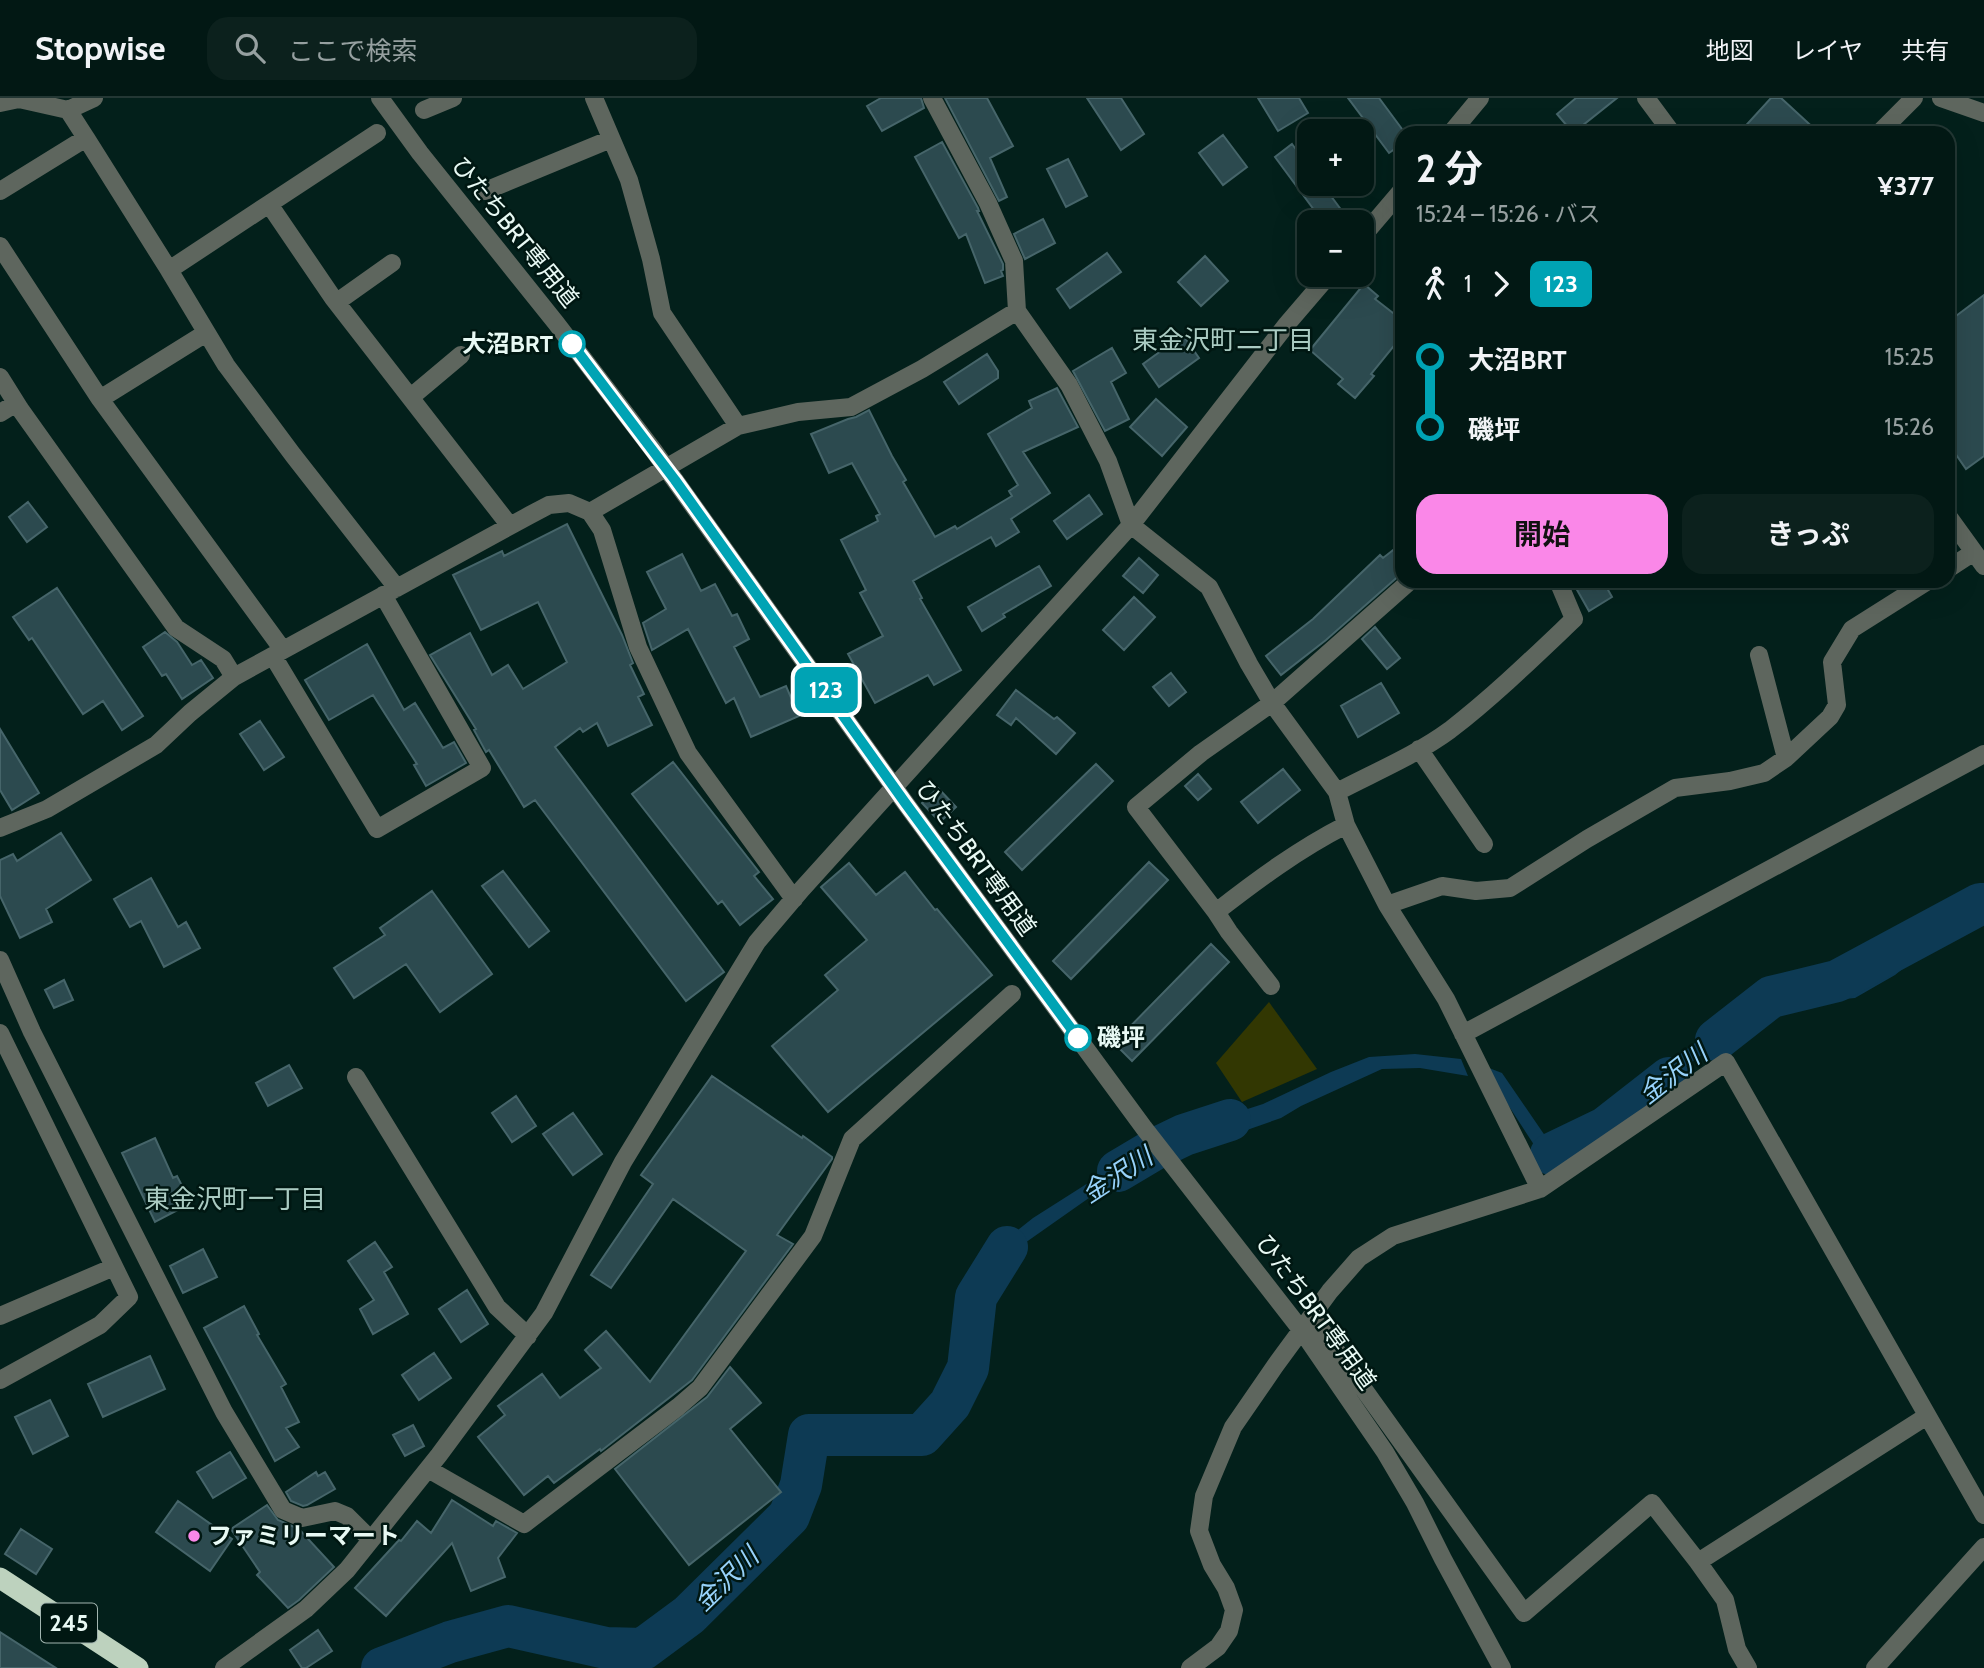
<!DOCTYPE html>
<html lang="ja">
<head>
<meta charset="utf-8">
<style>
  :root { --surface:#021814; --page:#0c211d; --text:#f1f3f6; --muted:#96a0a0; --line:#233734; --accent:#fa87e8 }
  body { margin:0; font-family:Cabin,"Noto Sans JP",sans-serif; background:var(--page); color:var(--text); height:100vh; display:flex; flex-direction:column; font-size:26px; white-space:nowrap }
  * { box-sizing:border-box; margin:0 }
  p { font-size:23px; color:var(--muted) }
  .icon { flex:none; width:38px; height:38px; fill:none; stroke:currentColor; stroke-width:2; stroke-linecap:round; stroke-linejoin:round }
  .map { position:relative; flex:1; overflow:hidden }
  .drawer { position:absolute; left:1395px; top:28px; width:560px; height:462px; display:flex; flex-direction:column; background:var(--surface); border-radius:21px; box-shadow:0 7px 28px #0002,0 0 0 2px var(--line) }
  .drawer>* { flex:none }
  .badge { padding:0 14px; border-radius:10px; font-size:24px; line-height:46px }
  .tools { position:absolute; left:1297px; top:21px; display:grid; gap:14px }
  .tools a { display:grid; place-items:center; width:77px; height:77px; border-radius:14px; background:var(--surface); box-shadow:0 7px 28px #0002,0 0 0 2px var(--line); font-size:35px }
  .map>.badge { position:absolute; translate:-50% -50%; box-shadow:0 0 0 4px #fff }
  .legs { display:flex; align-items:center; gap:10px; height:77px; padding:0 21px; font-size:23px }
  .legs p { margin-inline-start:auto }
  .head { display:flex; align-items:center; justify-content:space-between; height:119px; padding:0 21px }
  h1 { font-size:38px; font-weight:700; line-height:52px }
  .button { display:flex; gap:14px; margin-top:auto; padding:14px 21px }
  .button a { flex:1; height:80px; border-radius:21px; background:var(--accent); color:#111; font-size:28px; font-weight:700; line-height:80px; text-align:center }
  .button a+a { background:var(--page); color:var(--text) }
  ul { padding:0 21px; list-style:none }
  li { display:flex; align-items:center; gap:24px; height:70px; font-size:26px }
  li i { display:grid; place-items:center; width:10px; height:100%; margin:0 9px; background:currentColor }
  li i::after { content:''; width:18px; height:18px; margin:-9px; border:5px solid; border-radius:50%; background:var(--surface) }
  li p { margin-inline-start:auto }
  li:first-child i { background:linear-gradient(#0000 50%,currentColor 0) }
  li:last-child i { background:linear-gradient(currentColor 50%,#0000 0) }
  header { display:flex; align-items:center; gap:42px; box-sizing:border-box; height:98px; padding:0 35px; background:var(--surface); border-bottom:2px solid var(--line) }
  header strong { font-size:33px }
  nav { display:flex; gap:38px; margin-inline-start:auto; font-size:24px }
  .search { width:490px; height:63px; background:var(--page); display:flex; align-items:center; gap:18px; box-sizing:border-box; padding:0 24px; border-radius:21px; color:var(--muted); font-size:26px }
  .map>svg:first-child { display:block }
  .green { fill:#323702 }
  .water { fill:#0d3a54 }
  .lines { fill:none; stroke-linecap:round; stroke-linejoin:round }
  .river { stroke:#0d3a54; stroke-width:42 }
  .building { fill:#2c4a4f; stroke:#46656a; stroke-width:2 }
  .minor { stroke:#5e665e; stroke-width:18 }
  .highway { stroke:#bdd2be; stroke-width:21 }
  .line-1-casing { stroke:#fff; stroke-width:16 }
  .line-1 { stroke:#00a3b4; stroke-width:10 }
  .stop-1-dot { fill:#fff; stroke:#00a3b4; stroke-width:3.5 }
  .poi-dot { fill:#fa87e8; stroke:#001712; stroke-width:2.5 }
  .labels { text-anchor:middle; stroke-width:5; stroke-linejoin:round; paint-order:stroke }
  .shield { fill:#001712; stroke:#a2b5b0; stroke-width:2 }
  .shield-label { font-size:23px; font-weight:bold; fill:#e8f9f4 }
  .street-label { font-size:24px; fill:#e8f9f4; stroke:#001712 }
  .stop-label { font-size:24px; font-weight:bold; fill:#e8f9f4; stroke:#001712; text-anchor:end }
  .poi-label { font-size:24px; font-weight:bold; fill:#e8f9f4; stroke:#001712; text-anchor:start }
  .neighbourhood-label { font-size:26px; fill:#aacbc2; stroke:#001712 }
  .water-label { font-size:26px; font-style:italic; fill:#97d2fb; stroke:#001712 }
</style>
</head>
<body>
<header>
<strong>Stopwise</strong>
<div class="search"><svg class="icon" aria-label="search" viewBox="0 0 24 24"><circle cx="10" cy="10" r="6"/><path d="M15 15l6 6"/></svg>ここで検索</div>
<nav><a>地図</a><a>レイヤ</a><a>共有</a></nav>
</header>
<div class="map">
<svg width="1984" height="1570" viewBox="0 0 1984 1570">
  <rect width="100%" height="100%" fill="#03201b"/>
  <!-- green -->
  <path class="green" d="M 1269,904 L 1317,971 L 1242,1004 L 1216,965 Z"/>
  <!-- water -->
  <path class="water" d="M 1984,799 L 1984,810 L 1946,836 L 1895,877 L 1855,900 L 1790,906 L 1770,916 L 1760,895 L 1827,894 L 1853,884 L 1886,868 L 1913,850 L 1972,801 Z
    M 1756,899 L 1765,918 L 1719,957 L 1708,952 L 1577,1051 L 1549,1063 L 1540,1056 L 1497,990 L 1489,970 L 1502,975 L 1550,1045 L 1561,1046 Z
    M 1415,956 L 1461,961 L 1468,978 L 1420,970 L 1382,971 L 1301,1008 L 1281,1020 L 1187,1053 L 1170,1036 L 1263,1006 L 1331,974 L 1369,959 Z
    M 1151,1045 L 1159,1056 L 1106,1088 L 1012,1154 L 982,1202 L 970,1195 L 1003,1144 L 1033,1120 Z
    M 483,1520 L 486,1537 L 411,1570 L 370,1570 Z"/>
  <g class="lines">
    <!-- river -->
    <path class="river" d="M 1716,942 L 1771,899 L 1837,883 L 1980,806 L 1984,806
      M 1551,1056 L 1605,1030 L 1669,980
      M 1118,1073 L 1155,1051 L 1184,1037 L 1230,1022
      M 382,1570 L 450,1544 L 508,1528 L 606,1550 L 643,1551 L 689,1517 L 789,1418 L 801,1387 L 809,1337 L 922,1337 L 950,1306 L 968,1270 L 976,1199 L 1007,1149"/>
  </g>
  <!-- building -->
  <path class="building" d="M 881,0 L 921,0 L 924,10 L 882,33 L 867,8 Z
    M 945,0 L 987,0 L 1013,48 L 990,60 L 1007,99 L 999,103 Z
    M 1087,0 L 1121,0 L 1144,36 L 1121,52 Z
    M 1258,0 L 1299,0 L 1308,15 L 1278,33 Z
    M 1348,0 L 1379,0 L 1402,31 L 1402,46 L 1389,55 Z
    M 1576,0 L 1617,0 L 1573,35 L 1557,16 Z
    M 1771,0 L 1781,0 L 1819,35 L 1739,35 Z
    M 1223,37 L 1247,69 L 1223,87 L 1199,55 Z
    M 942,44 L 978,110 L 979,113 L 977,113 L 1003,166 L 1003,172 L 1001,173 L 1003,178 L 985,185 L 966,136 L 959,140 L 915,59 Z
    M 1292,46 L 1309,69 L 1309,86 L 1322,86 L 1345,117 L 1335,124 L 1323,124 L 1275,59 Z
    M 1068,61 L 1087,98 L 1066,109 L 1047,71 Z
    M 1043,121 L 1055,145 L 1025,161 L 1014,136 Z
    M 1107,155 L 1121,174 L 1070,210 L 1057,191 Z
    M 1205,158 L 1228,183 L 1201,208 L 1178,184 Z
    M 1364,186 L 1378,198 L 1375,201 L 1402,222 L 1402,238 L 1371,276 L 1374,278 L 1355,300 L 1338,286 L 1343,281 L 1310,252 Z
    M 1984,197 L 1984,358 L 1966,371 L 1948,345 L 1948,224 Z
    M 1183,237 L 1199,260 L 1159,289 L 1143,266 Z
    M 1112,250 L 1126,275 L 1111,284 L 1129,321 L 1105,333 L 1073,273 Z
    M 987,256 L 998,273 L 998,280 L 959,306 L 944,284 Z
    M 1057,290 L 1078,329 L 1023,354 L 1050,395 L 1011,421 L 1019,434 L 996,448 L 991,439 L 913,483 L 922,500 L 920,501 L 961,572 L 934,587 L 928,577 L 875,605 L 848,556 L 883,538 L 860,495 L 866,492 L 841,442 L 878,423 L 876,418 L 880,416 L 852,365 L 829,375 L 811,336 L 848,321 L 856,319 L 869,312 L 892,358 L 906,382 L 903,384 L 935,439 L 955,428 L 957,431 L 1012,398 L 1009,393 L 1018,387 L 988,336 L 1032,310 L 1029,303 Z
    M 1156,301 L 1187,329 L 1162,358 L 1130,329 Z
    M 1089,397 L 1102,416 L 1067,441 L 1054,423 Z
    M 28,404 L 47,429 L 27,444 L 9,419 Z
    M 567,426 L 622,537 L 633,565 L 630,567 L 644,596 L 638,599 L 652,627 L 608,648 L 597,625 L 583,634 L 580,630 L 555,649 L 724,874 L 686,903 L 535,702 L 524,709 L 489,652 L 486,654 L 474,632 L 476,631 L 430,557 L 470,535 L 492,577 L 508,567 L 523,591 L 567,564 L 538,504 L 481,532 L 453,477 L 502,453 L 504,458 Z
    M 1402,445 L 1402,475 L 1326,542 L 1281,577 L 1266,558 L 1313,521 L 1380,457 L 1383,460 Z
    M 682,456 L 701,493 L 715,486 L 732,518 L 737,516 L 749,541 L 734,549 L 760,599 L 786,588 L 799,618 L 751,639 L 734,600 L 726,605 L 688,531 L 652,552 L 643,525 L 666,511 L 647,474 Z
    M 1139,460 L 1158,477 L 1143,495 L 1123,478 Z
    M 1039,468 L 1051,488 L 1003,516 L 1005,519 L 982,533 L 968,509 Z
    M 1572,483 L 1603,483 L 1612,499 L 1589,513 Z
    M 57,490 L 143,618 L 122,632 L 103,603 L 83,616 L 32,540 L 29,542 L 13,519 Z
    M 1134,499 L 1155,519 L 1124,552 L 1103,532 Z
    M 1375,529 L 1400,560 L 1387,571 L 1362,541 Z
    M 165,534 L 177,544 L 192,567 L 201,562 L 213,580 L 182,601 L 166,576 L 162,578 L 143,549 Z
    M 367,546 L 404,612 L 415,605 L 443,650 L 454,644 L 466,665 L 426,688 L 414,667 L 417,666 L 373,597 L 329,622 L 305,582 Z
    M 1171,575 L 1186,594 L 1169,608 L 1153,589 Z
    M 1381,585 L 1399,615 L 1358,639 L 1341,608 Z
    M 1016,592 L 1054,621 L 1057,619 L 1075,635 L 1056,656 L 1016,620 L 1011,627 L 997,617 Z
    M 260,623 L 284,659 L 264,672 L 240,636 Z
    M 0,631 L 39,695 L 12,712 L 0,692 Z
    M 673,664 L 759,774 L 754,778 L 773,801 L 740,827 L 722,803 L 718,806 L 632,696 Z
    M 1096,666 L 1113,683 L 1022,772 L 1005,754 Z
    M 1283,671 L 1300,692 L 1258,725 L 1241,704 Z
    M 1198,676 L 1211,691 L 1198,702 L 1185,688 Z
    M 938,690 L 956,709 L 940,724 L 922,705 Z
    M 61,735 L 91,782 L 46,811 L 52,824 L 20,840 L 0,798 L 0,762 L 13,756 L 17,763 Z
    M 1149,764 L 1168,782 L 1071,881 L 1053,863 Z
    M 849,765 L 876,797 L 905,774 L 935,812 L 937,811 L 992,877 L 828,1014 L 772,948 L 838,892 L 825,877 L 867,842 L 821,789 Z
    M 503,773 L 549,833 L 529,849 L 482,788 Z
    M 151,780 L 178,829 L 186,824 L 200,850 L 164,869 L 141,823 L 130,829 L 114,801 Z
    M 432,793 L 492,876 L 440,914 L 406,866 L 354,900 L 334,870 L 385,837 L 380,830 Z
    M 1211,846 L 1229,864 L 1132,963 L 1114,945 Z
    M 64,882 L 73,902 L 54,910 L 45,892 Z
    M 289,967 L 302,990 L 268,1008 L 256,985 Z
    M 712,978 L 802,1040 L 803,1038 L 832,1059 L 832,1061 L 777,1137 L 793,1146 L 692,1282 L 601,1353 L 600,1351 L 554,1385 L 548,1378 L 524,1397 L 478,1339 L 505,1317 L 498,1308 L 542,1276 L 560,1300 L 601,1270 L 585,1252 L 606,1233 L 650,1284 L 746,1153 L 673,1101 L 611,1190 L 591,1177 L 653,1086 L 641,1077 Z
    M 516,998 L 536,1028 L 512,1044 L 492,1015 Z
    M 573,1015 L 602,1056 L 573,1077 L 543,1036 Z
    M 155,1040 L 173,1080 L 177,1078 L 191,1105 L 155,1124 L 122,1055 Z
    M 375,1144 L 392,1169 L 384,1174 L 408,1216 L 373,1236 L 360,1211 L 374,1202 L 348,1163 Z
    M 203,1151 L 217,1179 L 183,1195 L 170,1168 Z
    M 467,1192 L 488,1226 L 461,1244 L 439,1211 Z
    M 244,1208 L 259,1236 L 257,1237 L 286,1286 L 281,1289 L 299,1324 L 286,1330 L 299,1349 L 275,1363 L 204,1230 Z
    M 434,1255 L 451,1280 L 419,1302 L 402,1277 Z
    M 150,1258 L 165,1291 L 103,1319 L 88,1286 Z
    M 730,1269 L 761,1305 L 730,1331 L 781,1394 L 689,1467 L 615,1371 L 707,1299 Z
    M 50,1302 L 68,1338 L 33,1356 L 15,1319 Z
    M 413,1327 L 424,1348 L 405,1358 L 393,1337 Z
    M 230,1354 L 246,1380 L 213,1400 L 197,1374 Z
    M 316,1374 L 318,1378 L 325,1374 L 335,1391 L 307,1407 L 303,1408 L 291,1403 L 286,1394 Z
    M 452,1402 L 493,1428 L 496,1423 L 517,1435 L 498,1460 L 505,1479 L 471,1493 L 452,1445 L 386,1518 L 355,1490 L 399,1442 L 401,1443 L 417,1423 L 431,1435 Z
    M 178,1403 L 232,1441 L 210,1473 L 156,1434 Z
    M 267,1407 L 278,1422 L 299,1431 L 334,1469 L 299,1502 L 288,1510 L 257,1477 L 260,1474 L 231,1431 Z
    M 21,1431 L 52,1451 L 36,1476 L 5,1456 Z
    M 318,1532 L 332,1553 L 306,1570 L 302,1570 L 290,1552 Z
    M 0,1534 L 56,1570 L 0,1570 Z"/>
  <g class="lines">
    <!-- minor -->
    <path class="minor" d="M 380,0 L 420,55 L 556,225 L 654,353 L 906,706 L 1144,1030 L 1302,1233 L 1385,1354 L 1415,1405 L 1443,1461 L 1502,1570
      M 594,0 L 629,82 L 651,161 L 662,215 L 738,328
      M 932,0 L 988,105 L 1014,163 L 1017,213 L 1069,287 L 1108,363 L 1131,427 L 1209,489 L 1249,566 L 1272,605 L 1337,694 L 1346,727 L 1387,807 L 1446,901 L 1540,1091
      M 1646,0 L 1672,35
      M 1941,0 L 1984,15
      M 0,5 L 19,1 L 68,12 L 86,40
      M 68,12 L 94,0
      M 424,12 L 453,0
      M 1451,35 L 1480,0
      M 1879,35 L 1914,0
      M 0,93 L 86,40 L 169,172
      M 485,93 L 611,41
      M 269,106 L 377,35
      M 1362,139 L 1402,92
      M 0,148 L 100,301 L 206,235
      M 337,204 L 392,165
      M 0,279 L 20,311 L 176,530 L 223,561 L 234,579
      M 411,299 L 461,257
      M 100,301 L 283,552
      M 0,315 L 16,305
      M 590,414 L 738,328 L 798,314 L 851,309 L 922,271 L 1017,213
      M 1948,418 L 1984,468
      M 1948,471 L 1974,454
      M 397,490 L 293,357 L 226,267 L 169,172 L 269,106 L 333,200 L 510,428
      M 1759,557 L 1786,660
      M 273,558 L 377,731 L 482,670 L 383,497
      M 1419,651 L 1484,746
      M 1337,694 C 1375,674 1416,657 1450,632 C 1494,598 1534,559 1574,521 L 1558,483
      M 0,730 L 47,711 L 156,647 L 190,615 L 234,579 L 530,417 L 549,407 L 569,405 L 590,414 L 602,432 L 638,549 L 688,655 L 794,801
      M 1387,807 L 1442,788 L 1476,793 L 1510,790 L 1587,741 L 1675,690 L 1730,683 L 1764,675 L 1786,660 L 1830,619 L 1837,607 L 1832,564 L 1852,531 L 1928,483
      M 1216,814 L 1136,709 L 1201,655 L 1272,605 L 1410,483
      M 0,862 L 32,934 L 224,1314 L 283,1412 L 302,1420 L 335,1413 L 347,1418 L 371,1442
      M 1271,888 L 1229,834 L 1216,814 C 1257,782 1299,751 1346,727
      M 0,935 L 129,1199 L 100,1227 L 0,1282
      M 1463,936 L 1984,656
      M 356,979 L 497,1209 L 528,1238
      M 0,1218 L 114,1169
      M 1312,1219 L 1524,1515 L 1652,1405 L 1698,1464
      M 428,1371 L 524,1426 L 678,1309 L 700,1290 L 813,1138 L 852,1041 L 1012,896
      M 224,1570 L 306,1511 L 347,1472 L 439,1357 L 544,1215 L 623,1064 L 757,844 L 802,791 L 1131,427 L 1287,226 L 1329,177
      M 1190,1570 L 1218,1549 L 1229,1533 L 1234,1512 L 1226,1490 L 1212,1467 L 1199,1433 L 1204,1398 L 1233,1329 L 1275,1268 L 1330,1193 L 1359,1160 L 1393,1138 L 1540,1091 L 1726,964 L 1984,1417
      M 1748,1570 L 1737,1551 L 1725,1502 L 1698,1464 L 1927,1318
      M 1875,1570 L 1984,1449"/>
    <!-- highway -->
    <path class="highway" d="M 0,1480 L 138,1570"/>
  </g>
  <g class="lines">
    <!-- line-1 casing -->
    <g class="line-1-casing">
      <path id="line-1" d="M 572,246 L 675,382 L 906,706 L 1078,940"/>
    </g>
    <!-- line-1 -->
    <use href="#line-1" class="line-1"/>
  </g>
  <!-- markers -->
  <g class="stop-1-dot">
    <circle cx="572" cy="246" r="12"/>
    <circle cx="1078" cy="940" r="12"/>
  </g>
  <circle class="poi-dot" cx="194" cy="1438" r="7"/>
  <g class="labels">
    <!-- shield labels -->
    <rect class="shield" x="41" y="1505.5" width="56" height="39" rx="5"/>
    <g class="shield-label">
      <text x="69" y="1533">245</text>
    </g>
    <!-- street labels -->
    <g class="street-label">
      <text transform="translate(515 134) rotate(51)" y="8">ひたちBRT専用道</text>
      <text transform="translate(976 760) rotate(54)" y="8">ひたちBRT専用道</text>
      <text transform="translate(1316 1214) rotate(54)" y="8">ひたちBRT専用道</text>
    </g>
    <!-- stop labels -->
    <g class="stop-label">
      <text x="553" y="254">大沼BRT</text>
      <text x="1097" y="948" text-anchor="start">磯坪</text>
    </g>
    <!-- poi labels -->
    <g class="poi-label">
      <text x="208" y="1446">ファミリーマート</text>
    </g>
    <!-- neighbourhood labels -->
    <g class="neighbourhood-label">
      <text x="1223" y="251">東金沢町二丁目</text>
      <text x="235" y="1110">東金沢町一丁目</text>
    </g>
    <!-- water labels -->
    <g class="water-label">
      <text transform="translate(1673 976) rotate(-38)" y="9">金沢川</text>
      <text transform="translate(1117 1077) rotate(-33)" y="9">金沢川</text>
      <text transform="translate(726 1481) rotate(-44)" y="9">金沢川</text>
    </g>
  </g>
</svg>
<div class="tools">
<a>+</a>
<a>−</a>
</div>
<b class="badge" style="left:826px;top:592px;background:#00a3b4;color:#fff">123</b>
<section class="drawer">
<div class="head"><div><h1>2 分</h1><p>15:24 – 15:26 · バス</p></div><b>¥377</b></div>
<div class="legs"><svg class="icon" aria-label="walk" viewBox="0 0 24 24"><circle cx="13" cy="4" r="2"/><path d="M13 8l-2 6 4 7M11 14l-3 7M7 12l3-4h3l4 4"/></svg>1<svg class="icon" aria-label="forward" viewBox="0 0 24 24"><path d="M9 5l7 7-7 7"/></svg><b class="badge" style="background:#00a3b4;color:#fff">123</b></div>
<ul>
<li><i style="color:#00a3b4"></i><b>大沼BRT</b><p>15:25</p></li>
<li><i style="color:#00a3b4"></i><b>磯坪</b><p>15:26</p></li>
</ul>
<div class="button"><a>開始</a><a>きっぷ</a></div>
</section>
</div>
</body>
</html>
